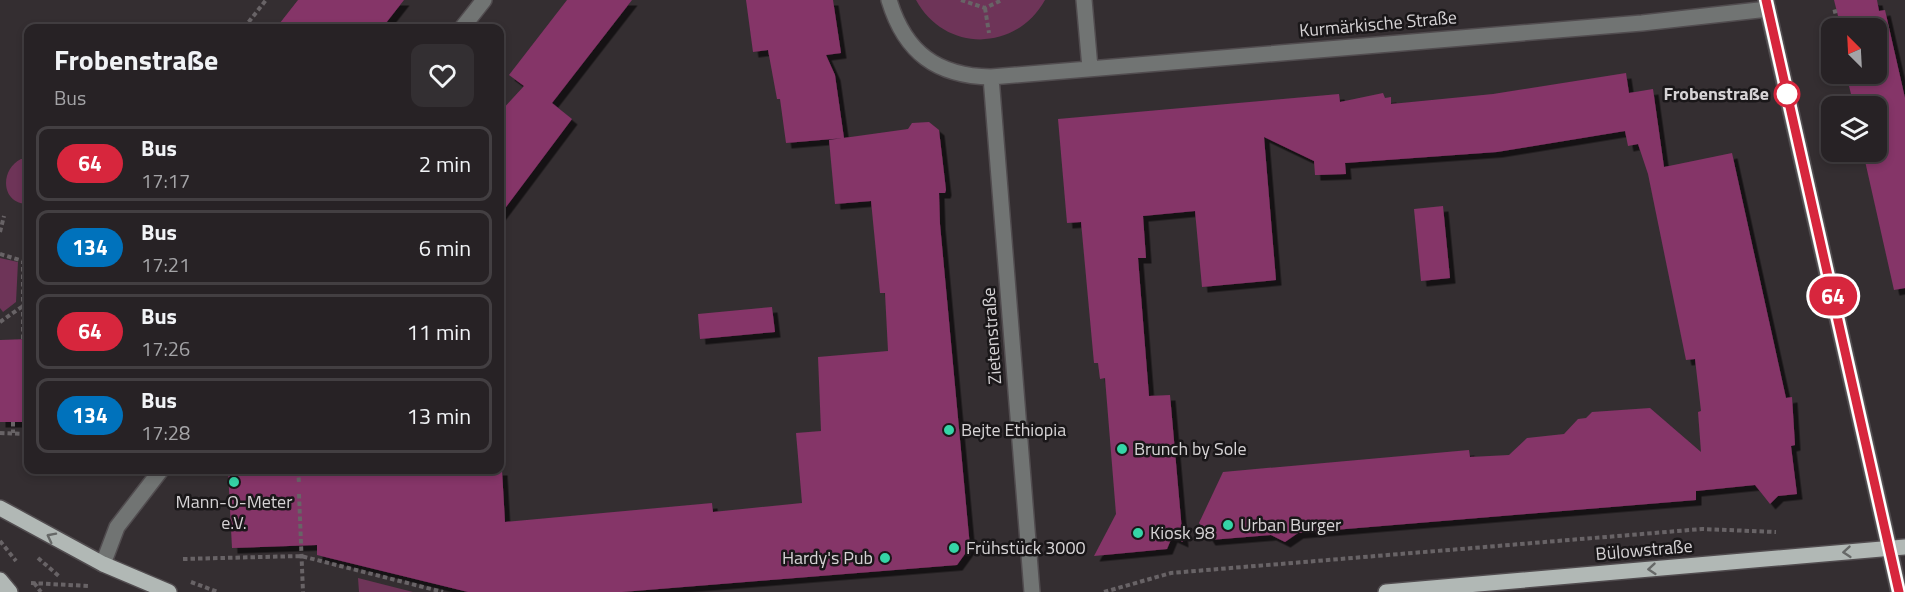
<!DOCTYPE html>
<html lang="en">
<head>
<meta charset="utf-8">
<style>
  :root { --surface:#272225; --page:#332f32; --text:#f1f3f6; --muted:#a4a4a7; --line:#433f42 }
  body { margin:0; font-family:"Titillium Web",sans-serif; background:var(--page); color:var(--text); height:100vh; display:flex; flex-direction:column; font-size:22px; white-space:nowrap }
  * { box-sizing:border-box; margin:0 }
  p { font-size:20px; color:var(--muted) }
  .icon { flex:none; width:33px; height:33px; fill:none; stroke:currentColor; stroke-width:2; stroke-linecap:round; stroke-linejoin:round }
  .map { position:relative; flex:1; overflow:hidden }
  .panel { position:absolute; left:24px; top:24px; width:480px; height:450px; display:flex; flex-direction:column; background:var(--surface); border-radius:12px; box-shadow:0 3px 9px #0003,0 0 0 2px var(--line) }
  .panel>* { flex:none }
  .badge { padding:0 12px; border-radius:20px; font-size:21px; line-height:39px }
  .needle { width:39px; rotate:336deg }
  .fabs { position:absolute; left:1821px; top:18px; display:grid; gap:12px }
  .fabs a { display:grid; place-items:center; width:66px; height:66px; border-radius:12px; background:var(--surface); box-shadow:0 3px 9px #0003,0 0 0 2px var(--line); font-size:30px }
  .map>.badge { position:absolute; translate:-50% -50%; box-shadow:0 0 0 3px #fff }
  .round { display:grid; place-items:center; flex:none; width:63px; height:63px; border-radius:12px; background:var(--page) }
  .head { display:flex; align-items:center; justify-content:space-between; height:102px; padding:0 30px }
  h1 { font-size:28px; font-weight:700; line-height:45px }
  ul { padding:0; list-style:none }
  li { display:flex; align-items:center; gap:18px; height:75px; margin:0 12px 9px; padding:0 18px; border:3px solid var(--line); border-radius:12px }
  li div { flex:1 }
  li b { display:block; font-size:22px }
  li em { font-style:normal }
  li .badge { min-width:66px; font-weight:700; text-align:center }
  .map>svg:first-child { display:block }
  .green { fill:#6e3458 }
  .building { fill:#853468; filter:url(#shadow) }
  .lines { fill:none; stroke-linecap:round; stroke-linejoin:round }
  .minor-casing { stroke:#514c4f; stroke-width:18 }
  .major-casing { stroke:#514c4f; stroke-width:18 }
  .path { stroke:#686366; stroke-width:4; stroke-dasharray:4.5 3; stroke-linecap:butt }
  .minor { stroke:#717473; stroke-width:15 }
  .major { stroke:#b1b8b5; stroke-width:15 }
  .oneway { stroke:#666867 }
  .line-casing { stroke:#fff; stroke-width:14 }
  .line { stroke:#d7263d; stroke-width:9 }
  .stop-dot { fill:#fff; stroke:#d7263d; stroke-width:3 }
  .poi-dot { fill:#35d4a7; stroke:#1a1719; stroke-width:2 }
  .labels { text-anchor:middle; stroke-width:5; stroke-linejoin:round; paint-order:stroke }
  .street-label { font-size:18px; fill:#d6d3d5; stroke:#1a1719 }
  .stop-label { font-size:18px; font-weight:bold; fill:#d6d3d5; stroke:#1a1719; text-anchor:end }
  .poi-label { font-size:18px; fill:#d6d3d5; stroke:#1a1719; text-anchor:start }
</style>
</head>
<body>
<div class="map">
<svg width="1905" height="592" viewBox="0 0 1905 592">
  <defs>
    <filter id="shadow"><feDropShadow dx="5.5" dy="5.5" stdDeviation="0" flood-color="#0009"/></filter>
  </defs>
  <rect width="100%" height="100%" fill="#342e31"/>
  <!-- green -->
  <path class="green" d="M 916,0 L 1045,0 C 1016,52 945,53 916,0 Z
    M 21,159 L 28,159 L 28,204 C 0,204 0,169 21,159 Z
    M 0,258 L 18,262 L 16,302 L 3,312 L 0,308 Z
    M 358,578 L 413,592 L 359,592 Z"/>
  <!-- building -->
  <path class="building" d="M 298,0 L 404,0 L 382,28 L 276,28 Z
    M 567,0 L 632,0 L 552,103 L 572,119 L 500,215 L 500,112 L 524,86 L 509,75 Z
    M 746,0 L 833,0 L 841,53 L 826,55 L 835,75 L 844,138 L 786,143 L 780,99 L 777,99 L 768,50 L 753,52 Z
    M 1834,0 L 1877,0 L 1879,11 L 1885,10 L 1905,98 L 1905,288 L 1894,290 L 1863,152 L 1876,152 L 1876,106 L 1854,106 L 1846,74 L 1876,74 L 1876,28 L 1836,28 L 1835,21 L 1839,20 Z
    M 1626,73 L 1629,93 L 1653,89 L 1664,167 L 1732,153 L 1786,398 L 1792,397 L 1795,445 L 1791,446 L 1797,494 L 1778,496 L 1770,504 L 1755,485 L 1696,491 L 1696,500 L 1298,533 L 1285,542 L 1271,535 L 1210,540 L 1199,523 L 1223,472 L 1469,450 L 1470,457 L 1509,455 L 1527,438 L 1564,434 L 1578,419 L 1586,418 L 1592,412 L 1650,408 L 1701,452 L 1698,412 L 1701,411 L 1695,359 L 1686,360 L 1648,174 L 1638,144 L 1628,146 L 1625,131 L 1497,152 L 1345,163 L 1346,174 L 1318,175 L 1315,175 L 1314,161 L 1264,137 L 1276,280 L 1202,287 L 1195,211 L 1143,216 L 1146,258 L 1138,258 L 1149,396 L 1170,395 L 1183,542 L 1172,537 L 1167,549 L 1094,556 L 1116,514 L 1105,378 L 1100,379 L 1098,363 L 1094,363 L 1081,222 L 1067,223 L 1058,119 L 1339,94 L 1340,102 L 1383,93 L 1385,98 L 1391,97 L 1391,104 L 1493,94 Z
    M 929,122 L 939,130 L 946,190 L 945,193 L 939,193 L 940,224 L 970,547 L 957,565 L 622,592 L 468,592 L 317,555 L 317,545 L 232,548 L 228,470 L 502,470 L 505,522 L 712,503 L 713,512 L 802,503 L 796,433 L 821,431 L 818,357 L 888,351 L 885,293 L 880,293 L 871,201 L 835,204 L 829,140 L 908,129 L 912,123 Z
    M 1443,206 L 1450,278 L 1421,281 L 1414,209 Z
    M 772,307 L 775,332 L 700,339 L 698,314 Z
    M 28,339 L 28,422 L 0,422 L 0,340 Z"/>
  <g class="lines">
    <!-- minor casing -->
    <g class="minor-casing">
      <path id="minor" d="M 889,0 C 905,53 937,76 991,77 L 1642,23 L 1768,9
        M 1084,0 L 1090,68
        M 1766,1 L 1899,592
        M 462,28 L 484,0
        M 991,77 L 1032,592
        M 103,564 L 117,527 L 161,470"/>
    </g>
    <!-- major casing -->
    <g class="major-casing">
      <path id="major" d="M 0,508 L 103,564 L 169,592
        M 0,580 L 10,592
        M 1386,592 L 1905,547"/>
    </g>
    <!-- path -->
    <path class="path" d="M 961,0 L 985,8 L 1002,0
      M 985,8 L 989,33
      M 1833,12 L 1837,11
      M 244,28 L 266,0
      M 0,232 L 4,216
      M 0,254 L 23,261 L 23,339
      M 23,261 L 28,260
      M 0,322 L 23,306
      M 13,422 L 13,433
      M 0,433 L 28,434
      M 298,470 L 299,483
      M 299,494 L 303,592
      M 0,541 L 16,561
      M 38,558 L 60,577
      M 183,559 L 301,556 L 443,592
      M 191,582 L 218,592
      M 31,583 L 89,586
      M 34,583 L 41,592
      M 1104,592 L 1171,573 L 1702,529 L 1776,532"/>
    <!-- minor -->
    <use href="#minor" class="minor"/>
    <!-- major -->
    <use href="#major" class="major"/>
  </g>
  <!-- one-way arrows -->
  <defs><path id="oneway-chevron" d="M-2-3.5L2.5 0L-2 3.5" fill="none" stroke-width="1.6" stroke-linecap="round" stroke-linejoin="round" transform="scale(1.5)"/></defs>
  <g class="oneway">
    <use href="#oneway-chevron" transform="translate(51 537) rotate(-153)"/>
    <use href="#oneway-chevron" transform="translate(1847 552) rotate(175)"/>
    <use href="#oneway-chevron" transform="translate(1652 569) rotate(175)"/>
  </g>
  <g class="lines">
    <!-- line casing -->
    <g class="line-casing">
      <path id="line" d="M 1766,0 L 1899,592"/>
    </g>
    <!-- line -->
    <use href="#line" class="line"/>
  </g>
  <!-- markers -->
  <circle class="stop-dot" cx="1787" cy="94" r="12"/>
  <g class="poi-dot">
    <circle cx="949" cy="430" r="6"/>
    <circle cx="1122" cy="449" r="6"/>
    <circle cx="234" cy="482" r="6"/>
    <circle cx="1228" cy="525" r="6"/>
    <circle cx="1138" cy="533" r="6"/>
    <circle cx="954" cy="548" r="6"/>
    <circle cx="885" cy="558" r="6"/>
  </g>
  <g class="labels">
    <!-- street labels -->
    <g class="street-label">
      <text transform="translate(1378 24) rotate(-5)" y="6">Kurmärkische Straße</text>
      <text transform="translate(992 336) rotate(-94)" y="6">Zietenstraße</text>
      <text transform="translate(1644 550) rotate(-5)" y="6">Bülowstraße</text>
    </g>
    <!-- stop labels -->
    <g class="stop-label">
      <text x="1769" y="100">Frobenstraße</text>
    </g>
    <!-- poi labels -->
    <g class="poi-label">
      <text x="961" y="436">Bejte Ethiopia</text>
      <text x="1134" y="455">Brunch by Sole</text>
      <text x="234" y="508" text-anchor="middle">Mann-O-Meter<tspan x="234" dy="21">e.V.</tspan></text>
      <text x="1240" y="531">Urban Burger</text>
      <text x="1150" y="539">Kiosk 98</text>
      <text x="966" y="554">Frühstück 3000</text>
      <text x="873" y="564" text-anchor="end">Hardy's Pub</text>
    </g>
  </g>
</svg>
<div class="fabs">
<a><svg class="needle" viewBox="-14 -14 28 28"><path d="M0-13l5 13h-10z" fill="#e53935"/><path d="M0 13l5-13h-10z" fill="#a4a4a7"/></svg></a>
<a><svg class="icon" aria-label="layers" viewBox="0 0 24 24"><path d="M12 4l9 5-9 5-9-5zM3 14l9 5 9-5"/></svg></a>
</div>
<b class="badge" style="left:1833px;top:296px;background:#d7263d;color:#fff">64</b>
<section class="panel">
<div class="head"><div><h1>Frobenstraße</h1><p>Bus</p></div><a class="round"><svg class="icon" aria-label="heart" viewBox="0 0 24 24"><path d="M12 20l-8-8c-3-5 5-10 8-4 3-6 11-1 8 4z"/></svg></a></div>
<ul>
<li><span class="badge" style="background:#d7263d;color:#fff">64</span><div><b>Bus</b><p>17:17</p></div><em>2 min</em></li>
<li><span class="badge" style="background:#0072bc;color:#fff">134</span><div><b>Bus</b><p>17:21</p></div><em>6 min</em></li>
<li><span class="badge" style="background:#d7263d;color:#fff">64</span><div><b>Bus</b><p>17:26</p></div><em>11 min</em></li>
<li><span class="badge" style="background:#0072bc;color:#fff">134</span><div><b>Bus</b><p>17:28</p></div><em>13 min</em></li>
</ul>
</section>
</div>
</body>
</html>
